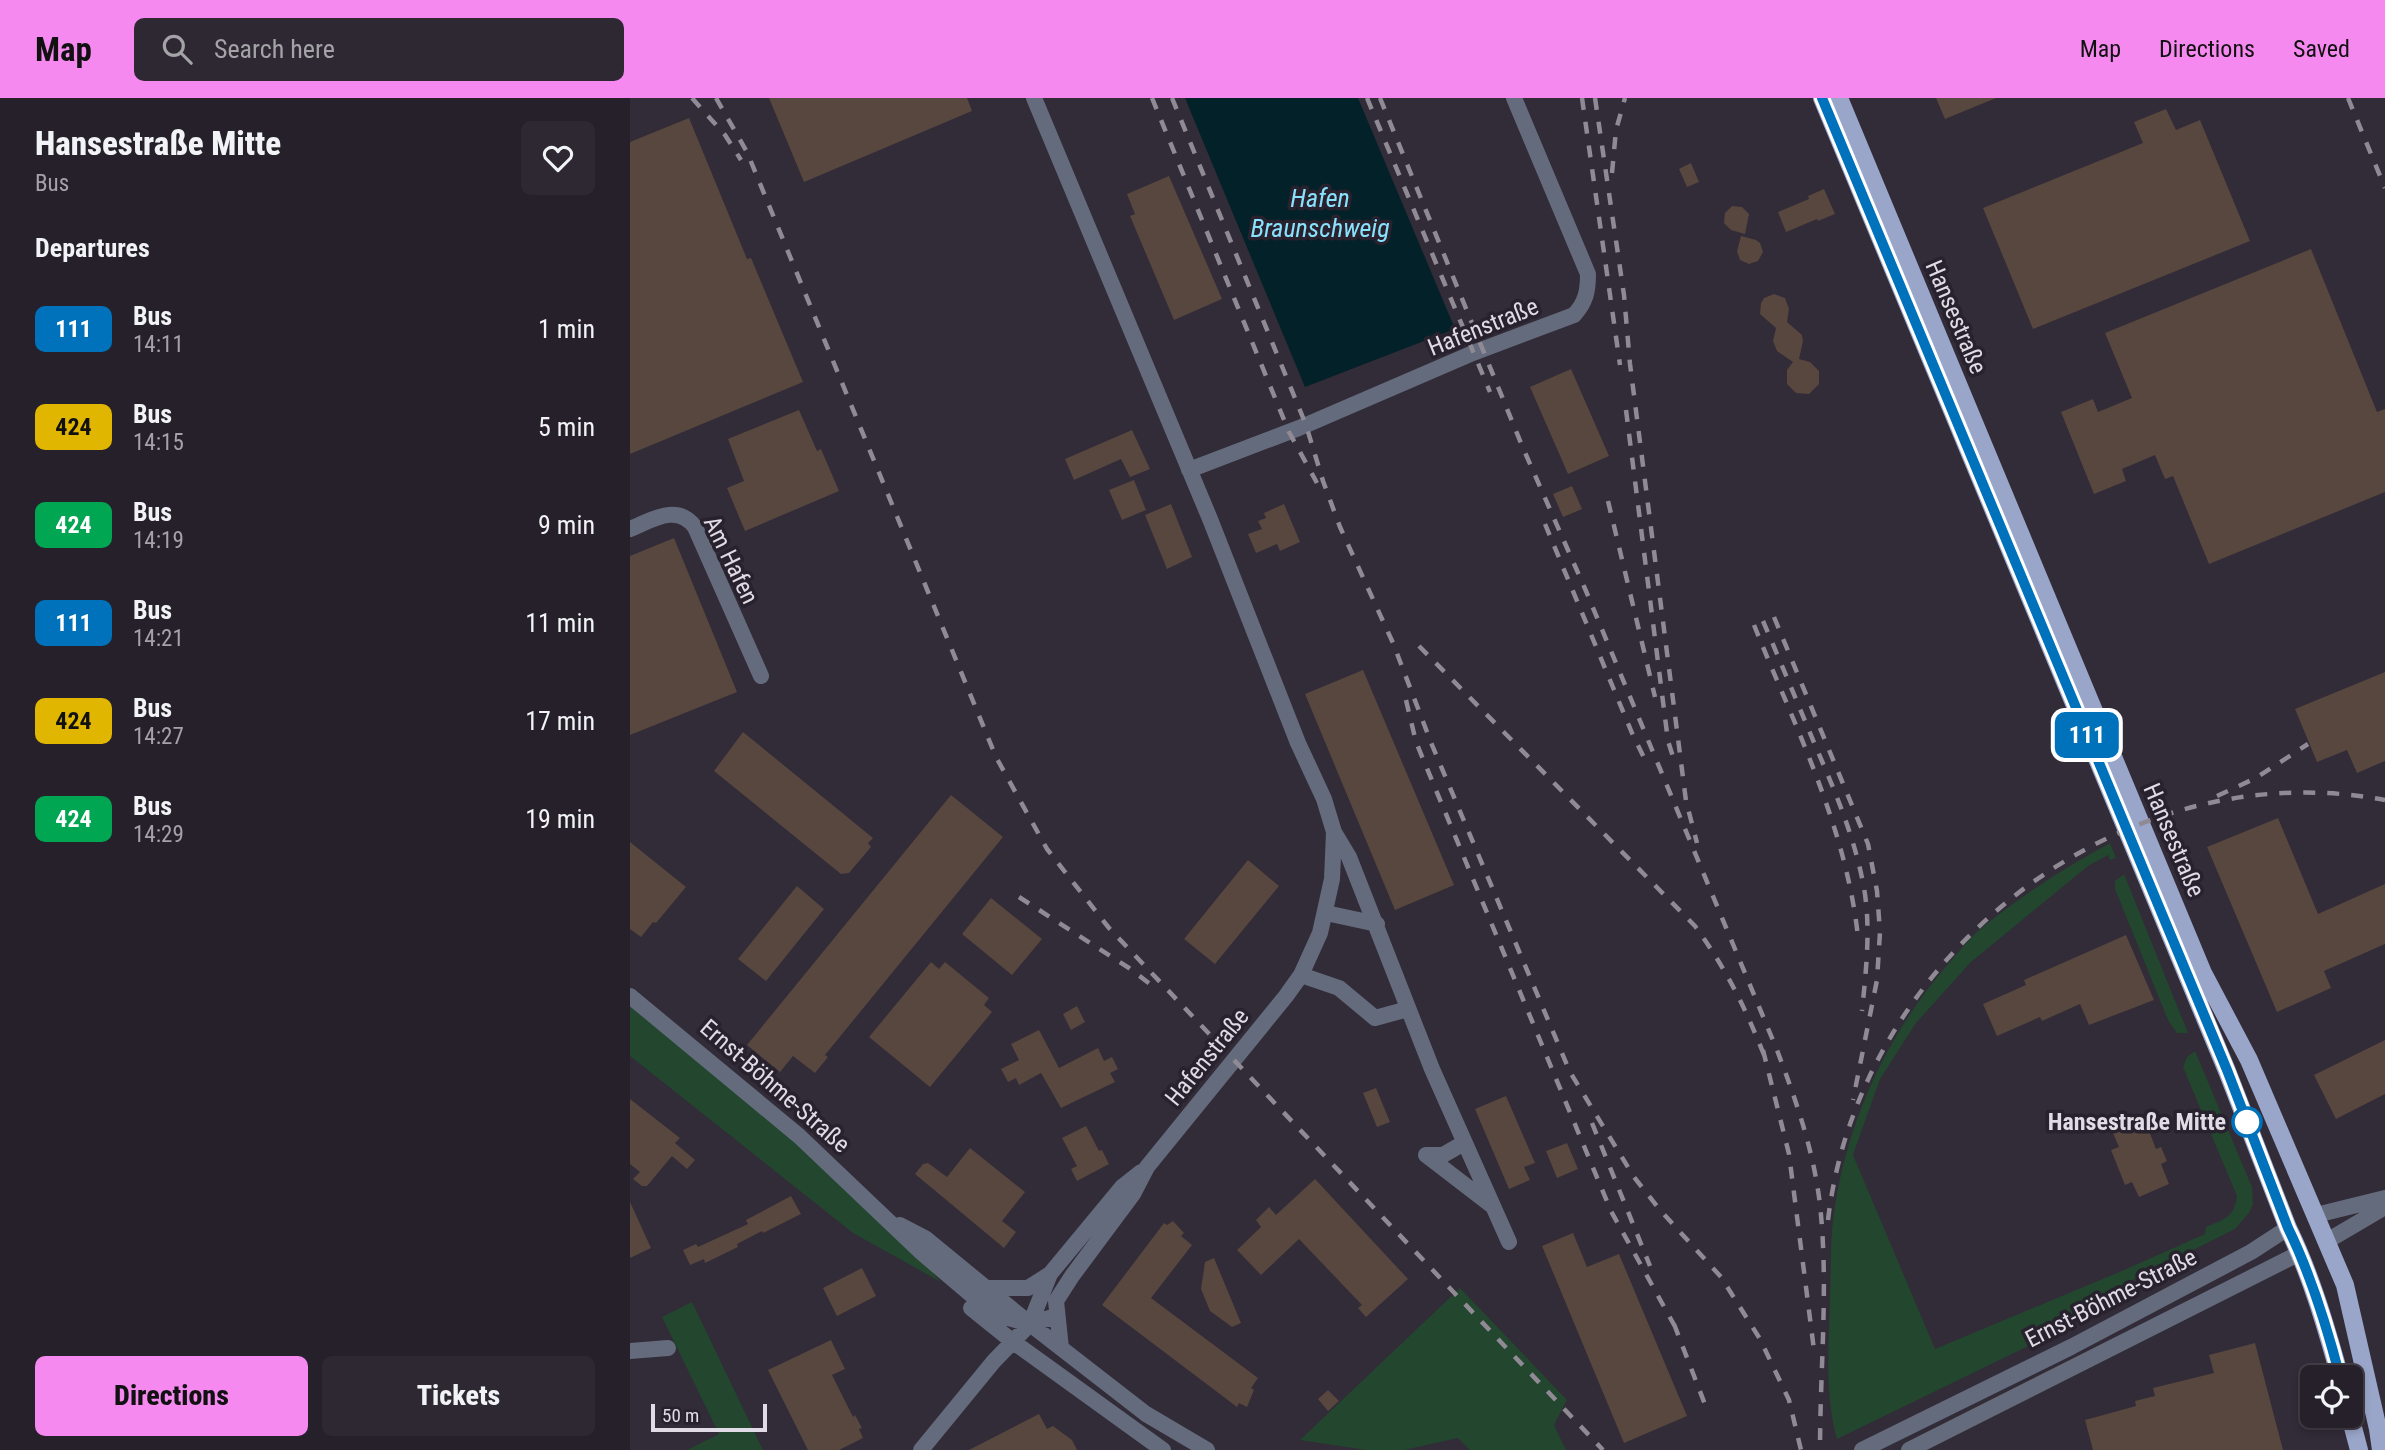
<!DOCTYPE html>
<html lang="en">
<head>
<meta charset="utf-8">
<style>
  :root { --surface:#26202a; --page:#2e2832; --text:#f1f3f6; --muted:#a4a3a8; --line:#423e47; --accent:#f589ef }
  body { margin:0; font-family:"Roboto Condensed",sans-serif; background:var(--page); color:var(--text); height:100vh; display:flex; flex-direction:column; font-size:26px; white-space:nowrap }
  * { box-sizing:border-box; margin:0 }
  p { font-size:23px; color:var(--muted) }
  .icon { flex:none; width:38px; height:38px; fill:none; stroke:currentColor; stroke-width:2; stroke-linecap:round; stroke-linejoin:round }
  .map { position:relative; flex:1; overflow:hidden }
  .side { display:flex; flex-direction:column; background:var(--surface); width:630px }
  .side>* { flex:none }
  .badge { padding:0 14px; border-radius:10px; font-size:24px; line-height:46px }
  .tools { position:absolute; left:1670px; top:1267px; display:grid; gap:14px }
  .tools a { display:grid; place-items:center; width:63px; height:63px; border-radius:10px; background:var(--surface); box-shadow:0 4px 10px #0003,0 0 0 2px var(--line); font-size:35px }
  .scale { position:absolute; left:21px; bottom:18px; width:116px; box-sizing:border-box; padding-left:7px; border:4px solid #e0dbe4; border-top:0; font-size:19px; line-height:24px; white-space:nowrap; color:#e0dbe4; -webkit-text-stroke:5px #28212e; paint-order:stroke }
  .map>.badge { position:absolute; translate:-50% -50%; box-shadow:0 0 0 4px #fff }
  h2 { padding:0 35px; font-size:26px; line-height:63px }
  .round { display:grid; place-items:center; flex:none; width:74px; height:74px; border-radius:10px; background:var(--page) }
  .head { display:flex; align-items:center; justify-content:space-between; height:119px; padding:0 35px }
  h1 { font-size:33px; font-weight:800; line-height:52px }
  .cta { display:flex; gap:14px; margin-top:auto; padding:14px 35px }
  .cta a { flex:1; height:80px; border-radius:10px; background:var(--accent); color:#111; font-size:28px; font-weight:800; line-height:80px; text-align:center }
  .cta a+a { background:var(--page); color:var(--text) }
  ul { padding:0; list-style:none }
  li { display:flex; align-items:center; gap:21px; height:98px; padding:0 35px }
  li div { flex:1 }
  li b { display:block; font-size:26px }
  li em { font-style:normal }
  li .badge { min-width:77px; font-weight:700; text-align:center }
  header { display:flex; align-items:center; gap:42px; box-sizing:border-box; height:98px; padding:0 35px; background:var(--accent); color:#111 }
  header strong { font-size:33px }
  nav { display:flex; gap:38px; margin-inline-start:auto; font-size:24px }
  .search { width:490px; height:63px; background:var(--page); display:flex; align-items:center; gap:18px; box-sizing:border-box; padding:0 24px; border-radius:10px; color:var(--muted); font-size:26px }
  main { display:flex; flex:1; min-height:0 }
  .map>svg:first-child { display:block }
  .green { fill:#23462f }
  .water { fill:#032128 }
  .building { fill:#57473e }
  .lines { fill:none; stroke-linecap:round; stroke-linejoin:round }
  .minor { stroke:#646b7c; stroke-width:16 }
  .major { stroke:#9aa6c9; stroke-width:18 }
  .rail { stroke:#908a95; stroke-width:4.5; stroke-dasharray:12 12; stroke-linecap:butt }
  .line-casing { stroke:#fff; stroke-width:16 }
  .line { stroke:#0072bc; stroke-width:10 }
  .stop-dot { fill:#fff; stroke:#0072bc; stroke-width:3.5 }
  .labels { text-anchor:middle; stroke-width:7; stroke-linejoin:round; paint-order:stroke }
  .street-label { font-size:24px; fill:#e0dbe4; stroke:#28212e }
  .stop-label { font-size:24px; font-weight:bold; fill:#e0dbe4; stroke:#28212e; text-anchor:end }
  .water-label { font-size:26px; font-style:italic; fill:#89e2fc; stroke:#28212e }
</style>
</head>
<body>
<header>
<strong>Map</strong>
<div class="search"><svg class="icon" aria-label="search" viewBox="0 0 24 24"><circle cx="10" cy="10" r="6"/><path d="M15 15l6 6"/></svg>Search here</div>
<nav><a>Map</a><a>Directions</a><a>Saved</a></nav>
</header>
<main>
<section class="side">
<div class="head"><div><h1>Hansestraße Mitte</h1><p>Bus</p></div><a class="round"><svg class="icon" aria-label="heart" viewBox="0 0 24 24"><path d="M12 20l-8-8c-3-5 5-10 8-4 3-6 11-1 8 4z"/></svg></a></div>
<h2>Departures</h2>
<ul>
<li><span class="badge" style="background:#0072bc;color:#fff">111</span><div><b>Bus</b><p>14:11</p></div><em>1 min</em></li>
<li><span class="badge" style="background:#e1b600;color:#111">424</span><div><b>Bus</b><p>14:15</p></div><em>5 min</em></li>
<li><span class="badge" style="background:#00a651;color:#fff">424</span><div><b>Bus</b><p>14:19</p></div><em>9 min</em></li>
<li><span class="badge" style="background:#0072bc;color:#fff">111</span><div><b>Bus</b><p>14:21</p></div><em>11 min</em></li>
<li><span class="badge" style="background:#e1b600;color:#111">424</span><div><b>Bus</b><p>14:27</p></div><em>17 min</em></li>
<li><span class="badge" style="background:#00a651;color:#fff">424</span><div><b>Bus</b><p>14:29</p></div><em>19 min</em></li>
</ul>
<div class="cta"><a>Directions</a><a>Tickets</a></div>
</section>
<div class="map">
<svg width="1755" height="1352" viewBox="0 0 1755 1352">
  <rect width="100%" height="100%" fill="#322b38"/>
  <!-- green -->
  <path class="green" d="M 1480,745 L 1486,760 L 1480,762 L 1478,757 L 1458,768 L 1341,864 L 1286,925 L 1250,981 L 1223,1057 L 1305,1251 L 1494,1172 L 1575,1136 L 1576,1129 C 1594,1121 1604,1120 1607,1098 L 1553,969 L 1557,959 L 1565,953 L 1622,1089 L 1623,1106 L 1619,1115 L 1605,1131 L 1497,1185 L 1429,1233 L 1207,1341 C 1194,1295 1199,1245 1200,1198 C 1201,1169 1200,1137 1205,1108 C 1219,1018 1259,934 1319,865 C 1328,855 1337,843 1347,834 C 1388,799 1433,771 1480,745 Z
    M 1494,776 L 1558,935 L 1547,935 L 1538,922 L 1485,791 L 1485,783 Z
    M 0,899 L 255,1119 L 311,1184 L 223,1135 L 0,958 Z
    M 830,1190 L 937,1302 L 924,1327 L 936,1352 L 840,1352 L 828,1340 L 774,1352 L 736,1352 L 670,1342 Z
    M 62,1204 L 133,1352 L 57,1352 L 89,1336 L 32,1219 Z"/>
  <!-- water -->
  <path class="water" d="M 555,0 L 728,0 L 825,231 L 675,289 Z"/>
  <!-- building -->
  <path class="building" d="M 139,0 L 337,0 L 342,13 L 174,84 Z
    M 1306,0 L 1366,0 L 1315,21 Z
    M 1536,11 L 1546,32 L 1570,22 L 1620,143 L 1403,231 L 1353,110 L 1513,45 L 1504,24 Z
    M 59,20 L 117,161 L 121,160 L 173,284 L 0,356 L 0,44 Z
    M 1061,65 L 1069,84 L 1057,89 L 1049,71 Z
    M 539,78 L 592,201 L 544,222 L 500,118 L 505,116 L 497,96 Z
    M 1194,91 L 1205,116 L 1188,123 L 1187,121 L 1156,134 L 1148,114 L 1179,101 L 1178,98 Z
    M 1102,108 L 1112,109 L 1119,116 L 1115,136 L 1101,132 L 1094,125 L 1095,115 Z
    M 1111,138 L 1126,142 L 1130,145 L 1133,154 L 1128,163 L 1119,166 L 1110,162 L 1107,153 Z
    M 1681,151 L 1747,314 L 1755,311 L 1755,394 L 1579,466 L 1543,378 L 1535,381 L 1525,357 L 1492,371 L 1496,383 L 1464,396 L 1431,314 L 1463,301 L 1468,314 L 1502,300 L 1475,235 Z
    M 1144,196 L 1155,200 L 1159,211 L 1157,224 L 1172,237 L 1173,243 L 1169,261 L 1180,264 L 1189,273 L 1189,286 L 1179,296 L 1166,295 L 1157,286 L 1157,272 L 1163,264 L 1147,253 L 1143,243 L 1146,230 L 1130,216 L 1131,205 L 1134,200 Z
    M 941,271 L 979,358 L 938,376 L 900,289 Z
    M 169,312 L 187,353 L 191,351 L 209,393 L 115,433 L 97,390 L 114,383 L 98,341 Z
    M 502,332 L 520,371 L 500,379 L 491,361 L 444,382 L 435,361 Z
    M 504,382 L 516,412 L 492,422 L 479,392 Z
    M 942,388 L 952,411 L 933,419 L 923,396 Z
    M 541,406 L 562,459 L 537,471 L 515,417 Z
    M 654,406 L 670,444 L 650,453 L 647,446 L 626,455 L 618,436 L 632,431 L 628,423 L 636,420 L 634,415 Z
    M 44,440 L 107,594 L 0,637 L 0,458 Z
    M 733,572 L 824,787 L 765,812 L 675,596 Z
    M 1755,574 L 1755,663 L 1727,675 L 1717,652 L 1687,664 L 1665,611 Z
    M 113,634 L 243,740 L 238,745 L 241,749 L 219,775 L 211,776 L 84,673 Z
    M 321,697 L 373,739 L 195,957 L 198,959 L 185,975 L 163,958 L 150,974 L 117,947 Z
    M 1648,720 L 1688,816 L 1755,786 L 1755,846 L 1694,873 L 1701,890 L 1647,914 L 1577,749 Z
    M 0,744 L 56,789 L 26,825 L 23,824 L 11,839 L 0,831 Z
    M 618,762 L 649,788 L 585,866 L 554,841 Z
    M 167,788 L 194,811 L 136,883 L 108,861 Z
    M 361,800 L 412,841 L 382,877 L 332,836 Z
    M 1496,837 L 1524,902 L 1459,927 L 1450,906 L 1412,923 L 1410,919 L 1367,938 L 1353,906 L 1396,887 L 1394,882 Z
    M 301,864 L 309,871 L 315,864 L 359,900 L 354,907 L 362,914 L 300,989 L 239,939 Z
    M 447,908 L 455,924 L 441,932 L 433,916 Z
    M 409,932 L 429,970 L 468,950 L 474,963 L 482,959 L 488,971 L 480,975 L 485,984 L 431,1010 L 411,975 L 389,987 L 386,980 L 378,984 L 371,971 L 389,962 L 381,946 Z
    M 1755,942 L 1755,996 L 1706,1021 L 1684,977 Z
    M 746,990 L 760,1024 L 747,1029 L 733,995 Z
    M 876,998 L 905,1065 L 894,1069 L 900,1082 L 879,1091 L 845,1011 Z
    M 0,1001 L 50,1040 L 45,1045 L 65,1062 L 57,1071 L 42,1058 L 17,1088 L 12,1088 L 3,1081 L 10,1074 L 0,1066 Z
    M 1514,1020 L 1526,1051 L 1531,1049 L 1537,1063 L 1531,1066 L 1539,1086 L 1509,1099 L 1502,1084 L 1495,1087 L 1481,1052 L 1489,1049 L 1482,1033 Z
    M 456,1028 L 469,1053 L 472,1052 L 479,1066 L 447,1083 L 441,1071 L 447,1068 L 432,1040 Z
    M 937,1045 L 948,1071 L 927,1080 L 916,1053 Z
    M 340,1050 L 395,1094 L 372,1123 L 386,1134 L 374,1150 L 285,1076 L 293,1066 L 298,1065 L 317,1079 Z
    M 685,1081 L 778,1181 L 736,1219 L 728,1210 L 732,1207 L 669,1141 L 631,1177 L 607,1152 L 631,1129 L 626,1122 L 639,1109 L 646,1117 Z
    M 161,1098 L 171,1116 L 133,1135 L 132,1133 L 107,1146 L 108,1149 L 75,1165 L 74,1161 L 60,1167 L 53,1152 L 66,1146 L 68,1149 L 118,1126 L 116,1122 Z
    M 0,1104 L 21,1150 L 0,1160 Z
    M 543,1123 L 554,1135 L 551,1138 L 562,1147 L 521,1200 L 628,1280 L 621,1290 L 624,1292 L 617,1309 L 609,1305 L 607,1309 L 472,1207 L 534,1125 L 537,1127 Z
    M 943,1135 L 957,1169 L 989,1156 L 1057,1318 L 994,1345 L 912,1148 Z
    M 584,1160 L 611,1225 L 602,1229 L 580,1213 L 571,1191 L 575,1164 Z
    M 232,1170 L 246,1198 L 207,1218 L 193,1190 Z
    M 201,1242 L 215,1271 L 202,1277 L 223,1319 L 225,1317 L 232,1330 L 229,1331 L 233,1340 L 209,1352 L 178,1352 L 138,1272 Z
    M 1625,1245 L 1653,1352 L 1463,1352 L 1455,1322 L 1506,1308 L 1505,1303 L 1525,1298 L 1523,1290 L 1584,1275 L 1579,1257 Z
    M 698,1292 L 709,1303 L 698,1313 L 688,1301 Z
    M 409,1316 L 417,1331 L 423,1328 L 442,1342 L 447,1352 L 339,1352 Z"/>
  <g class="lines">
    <!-- minor -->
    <path class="minor" d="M 404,0 L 580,421 L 668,645 L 694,701 L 704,734 L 702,781 L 690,835 L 671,877 L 656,898 L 517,1069 L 503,1096 L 442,1178 L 426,1203 L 431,1250
      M 559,372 L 669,330 L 843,255 L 944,217 C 956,204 958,193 958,176 L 884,0
      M 0,431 C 22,422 47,405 65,429 L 131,578
      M 704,734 L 719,759 L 802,971 L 879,1144
      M 696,815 L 747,826
      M 671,877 L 709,890 L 745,920 L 778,911
      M 0,898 L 169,1038 L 292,1155 L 358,1211 L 371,1218 L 400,1226 L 426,1218
      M 796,1057 L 861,1107
      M 796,1057 L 813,1057 L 834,1045
      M 1686,1117 L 1755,1100
      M 270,1127 L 295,1140 L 400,1226 L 516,1316 L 577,1352
      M 1697,1143 L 1755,1109
      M 357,1190 L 398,1190 L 420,1176
      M 341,1210 L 382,1243 L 533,1352
      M 0,1253 L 38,1250
      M 291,1352 L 364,1263 L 400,1226 L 420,1176 L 492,1089 L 511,1074
      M 1232,1352 L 1441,1249 L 1621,1154 L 1658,1130
      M 1279,1352 L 1670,1155"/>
    <!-- major -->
    <path class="major" d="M 1192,0 L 1597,973 L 1658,1130 C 1681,1177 1696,1229 1710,1279
      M 1209,0 L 1573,875 L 1619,962 L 1715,1187 L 1748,1331 L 1751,1352
      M 1720,1318 L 1729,1352"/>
    <!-- rail -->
    <path class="rail" d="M 62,0 L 95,37 L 111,62
      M 86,0 L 117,54 L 366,659 L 417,751 L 479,830 L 973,1352
      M 522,0 L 659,334 L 687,385
      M 542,0 L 676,327 L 693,383 L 710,429 L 763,545 L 802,647 L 940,974 L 1004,1079 L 1030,1112 L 1091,1179 L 1130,1241 L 1159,1302 L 1171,1352
      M 737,0 L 860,294
      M 750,0 L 893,350 L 956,493 L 1147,952 C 1167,1005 1186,1059 1191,1117 C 1198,1194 1190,1274 1190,1352
      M 952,0 L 990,267
      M 965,0 L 994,197 L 1000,266 L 1056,703 L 1067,745
      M 1718,0 L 1755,90
      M 982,75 L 986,32 L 995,0
      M 996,312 L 1038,643 L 1045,665
      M 978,403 L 1025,599
      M 915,426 L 1002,635 L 1018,668
      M 1144,519 L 1238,746 L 1247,793 L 1250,834 L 1247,882 L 1223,1002
      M 1133,523 C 1151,565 1168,606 1185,647 C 1205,693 1225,740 1234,790 C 1241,830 1236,873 1232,913
      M 1124,527 C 1165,629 1216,728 1228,839
      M 789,548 L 1065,828 C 1097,872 1116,911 1136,962
      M 776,602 L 786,644 L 981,1113 L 1048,1234
      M 1587,698 L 1626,680 L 1678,646
      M 389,799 L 499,870 L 524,889
      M 1133,952 L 1159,1056 L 1184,1252
      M 962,1025 L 1020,1168
      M 1198,1122 C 1229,859 1490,652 1755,702
      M 1044,1226 L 1076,1309"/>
  </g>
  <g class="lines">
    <!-- line casing -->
    <g class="line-casing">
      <path id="line" d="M 1192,0 L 1597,972 L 1658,1130 C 1681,1177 1697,1229 1710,1279"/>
    </g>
    <!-- line -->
    <use href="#line" class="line"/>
  </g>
  <!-- markers -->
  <circle class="stop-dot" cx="1617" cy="1024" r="14"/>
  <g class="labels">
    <!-- street labels -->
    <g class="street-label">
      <text transform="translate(1326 219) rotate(67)" y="8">Hansestraße</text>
      <text transform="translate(853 229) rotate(-22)" y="8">Hafenstraße</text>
      <text transform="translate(101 462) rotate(64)" y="8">Am Hafen</text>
      <text transform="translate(1544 742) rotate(67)" y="8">Hansestraße</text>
      <text transform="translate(577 959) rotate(-51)" y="8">Hafenstraße</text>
      <text transform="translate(145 988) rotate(41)" y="8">Ernst-Böhme-Straße</text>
      <text transform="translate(1481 1200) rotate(-27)" y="8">Ernst-Böhme-Straße</text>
    </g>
    <!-- stop labels -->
    <g class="stop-label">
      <text x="1596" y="1032">Hansestraße Mitte</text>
    </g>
    <!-- water labels -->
    <g class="water-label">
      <text x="690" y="109">Hafen<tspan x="690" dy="30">Braunschweig</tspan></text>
    </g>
  </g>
</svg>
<div class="tools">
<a><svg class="icon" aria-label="locate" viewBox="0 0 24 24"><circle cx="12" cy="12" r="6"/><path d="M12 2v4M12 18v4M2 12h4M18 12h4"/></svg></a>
</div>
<div class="scale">50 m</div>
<b class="badge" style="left:1457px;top:637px;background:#0072bc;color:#fff">111</b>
</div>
</main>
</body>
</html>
